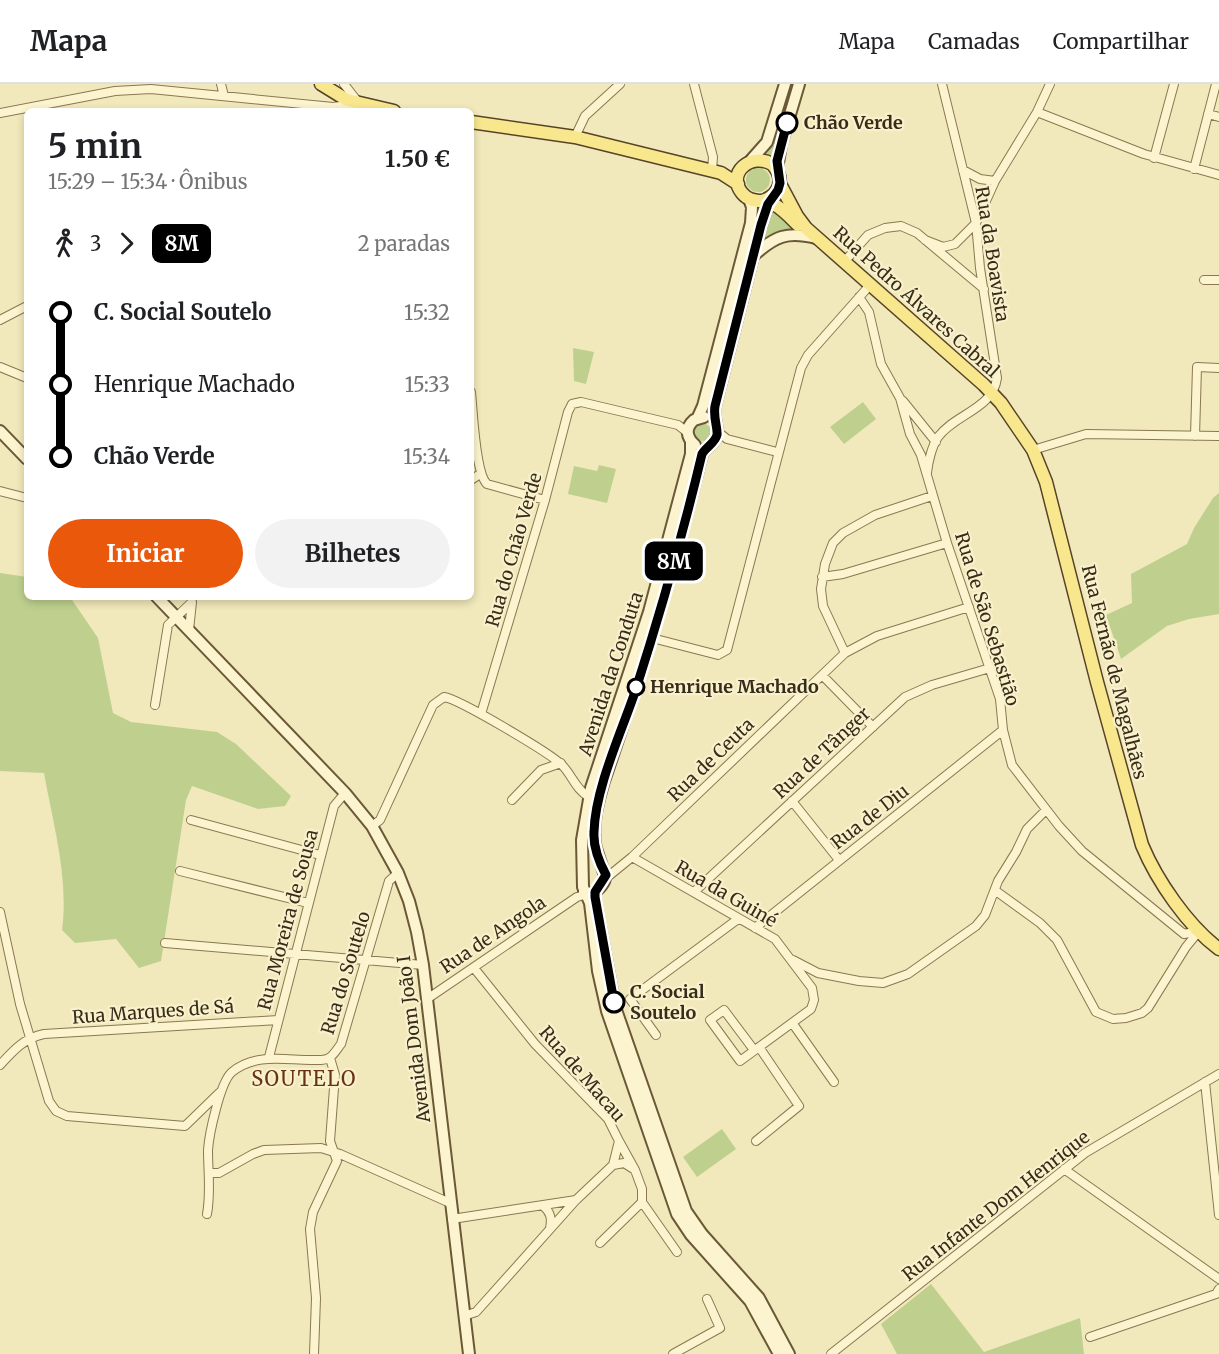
<!DOCTYPE html>
<html lang="pt">
<head>
<meta charset="utf-8">
<style>
  :root { --surface:#fff; --page:#f2f2f2; --text:#202124; --muted:#757577; --line:#e0e0e0; --accent:#ea580c }
  body { margin:0; font-family:Merriweather,serif; background:var(--page); color:var(--text); height:100vh; display:flex; flex-direction:column; font-size:22px; white-space:nowrap }
  * { box-sizing:border-box; margin:0 }
  p { font-size:20px; color:var(--muted) }
  .icon { flex:none; width:33px; height:33px; fill:none; stroke:currentColor; stroke-width:2; stroke-linecap:round; stroke-linejoin:round }
  .map { position:relative; flex:1; overflow:hidden }
  .side { position:absolute; left:24px; top:24px; width:450px; height:492px; display:flex; flex-direction:column; background:var(--surface); border-radius:9px; box-shadow:0 3px 9px #0003 }
  .side>* { flex:none }
  .badge { padding:0 12px; border-radius:9px; font-size:21px; line-height:39px }
  .map>.badge { position:absolute; translate:-50% -50%; box-shadow:0 0 0 3px #fff }
  .legs { display:flex; align-items:center; gap:9px; height:66px; padding:0 24px; font-size:20px }
  .legs p { margin-inline-start:auto }
  .summary { display:flex; align-items:center; justify-content:space-between; height:102px; padding:0 24px }
  h1 { font-size:33px; font-weight:700; line-height:45px }
  .button { display:flex; gap:12px; margin-top:auto; padding:12px 24px }
  .button a { flex:1; height:69px; border-radius:36px; background:var(--accent); color:#fff; font-size:24px; font-weight:700; line-height:69px; text-align:center }
  .button a+a { background:var(--page); color:var(--text) }
  ul { padding:0 24px; list-style:none }
  li { display:flex; align-items:center; gap:21px; height:72px; font-size:22px }
  li i { display:grid; place-items:center; width:9px; height:100%; margin:0 8px; background:currentColor }
  li i::after { content:''; width:15px; height:15px; margin:-8px; border:4px solid; border-radius:50%; background:var(--surface) }
  li p { margin-inline-start:auto }
  li:first-child i { background:linear-gradient(#0000 50%,currentColor 0) }
  li:last-child i { background:linear-gradient(currentColor 50%,#0000 0) }
  header { display:flex; align-items:center; gap:36px; box-sizing:border-box; height:84px; padding:0 30px; background:var(--surface); border-bottom:2px solid var(--line) }
  header strong { font-size:28px }
  nav { display:flex; gap:33px; margin-inline-start:auto; font-size:21px }
  .map>svg:first-child { display:block }
  .green { fill:#bfd08e }
  .lines { fill:none; stroke-linecap:round; stroke-linejoin:round }
  .street-casing { stroke:#897853; stroke-width:10 }
  .secondary-casing { stroke:#6b5837; stroke-width:14 }
  .primary-casing { stroke:#564429; stroke-width:15 }
  .street { stroke:#fcf4ce; stroke-width:8 }
  .secondary { stroke:#fcf4ce; stroke-width:10 }
  .primary { stroke:#f9e78e; stroke-width:12 }
  .line-1-casing { stroke:#fff; stroke-width:14 }
  .line-1 { stroke:#000; stroke-width:9 }
  .stop-1-dot { fill:#fff; stroke:#000; stroke-width:3 }
  .labels { text-anchor:middle; stroke-width:4.5; stroke-linejoin:round; paint-order:stroke }
  .stop-label { font-size:18px; font-weight:bold; fill:#372c1a; stroke:#f8f1cb; text-anchor:start }
  .street-label { font-size:18px; fill:#372c1a; stroke:#f8f1cb }
  .neighbourhood-label { font-size:20px; letter-spacing:1.5px; fill:#673216; stroke:#f8f1cb }
</style>
</head>
<body>
<header>
<strong>Mapa</strong>
<nav><a>Mapa</a><a>Camadas</a><a>Compartilhar</a></nav>
</header>
<div class="map">
<svg width="1219" height="1270" viewBox="0 0 1219 1270">
  <rect width="100%" height="100%" fill="#f1e9bb"/>
  <!-- green -->
  <path class="green" d="M 781,39 L 782,42 L 774,74 L 764,71 L 775,53 L 778,41 Z
    M746 96a12 12 0 1 1 24 0a12 12 0 1 1-24 0Z
    M 772,126 L 776,128 L 798,146 L 780,148 L 762,157 Z
    M 573,264 L 594,268 L 586,300 L 574,297 Z
    M 863,318 L 876,335 L 844,360 L 830,343 Z
    M693 348a9 9 0 1 1 18 0a9 9 0 1 1-18 0Z
    M 599,381 L 616,385 L 607,419 L 568,410 L 574,382 L 597,387 Z
    M 1219,409 L 1219,530 L 1189,535 L 1167,542 L 1121,575 L 1106,531 L 1132,519 L 1131,490 L 1187,460 L 1194,444 L 1213,414 Z
    M 0,489 L 27,493 L 27,513 L 70,513 L 98,554 L 113,629 L 131,638 L 217,648 L 236,660 L 291,712 L 285,722 L 258,725 L 192,702 L 186,716 L 161,877 L 139,884 L 116,855 L 75,859 L 62,846 C 69,794 53,740 44,689 L 0,687 Z
    M 722,1045 L 736,1065 L 697,1093 L 683,1073 Z
    M 931,1200 L 984,1268 L 1080,1234 L 1084,1270 L 897,1270 L 881,1240 Z"/>
  <g class="lines">
    <!-- street casing -->
    <g class="street-casing">
      <path id="street" d="M 221,0 L 224,12
        M 344,0 L 358,18
        M 694,0 L 713,73 L 712,86
        M 1037,28 L 1144,70 L 1219,91
        M 0,29 L 115,7 L 151,5 L 333,23 L 355,20
        M 1208,30 L 1219,33
        M 575,53 L 585,32 L 620,0
        M 1154,74 L 1174,0
        M 1194,85 L 1216,0
        M 963,86 L 980,95 L 995,97
        M 925,156 L 943,163 L 955,160 L 976,139 L 995,97 L 1037,28 L 1050,0
        M 844,178 L 868,151 L 885,144 L 901,142 L 917,149 L 984,205
        M 1204,196 L 1219,196
        M 859,213 L 869,228 L 881,280 L 900,314 L 910,350 L 921,371 L 947,459 L 1000,615 L 1003,646 L 1012,681 L 1059,742 L 1082,767 L 1184,850 L 1199,847
        M 0,236 L 27,222
        M 0,283 L 27,294
        M 471,308 C 473,326 475,389 487,400 L 545,416
        M 903,317 L 936,358
        M 717,347 L 727,355 L 777,368
        M 1195,352 L 1197,283 L 1219,284
        M 1033,366 L 1086,350 L 1219,352
        M 927,389 C 928,378 932,362 938,353 C 955,330 993,325 997,294 L 980,184 L 976,139 L 942,0
        M 471,396 L 480,390
        M 0,407 L 27,414
        M 822,493 L 843,490 L 947,459
        M 652,554 L 718,571 L 727,566 L 801,284 L 808,271 L 870,201
        M 845,569 L 823,522 L 821,505 L 825,480 L 833,459 L 843,449 L 875,431 L 932,412
        M 822,591 L 873,643
        M 155,621 L 168,541 L 192,518 L 189,546
        M 481,630 L 545,416 L 568,328 L 572,320 L 581,318 L 678,341 L 687,348
        M 512,716 L 541,686 L 561,679
        M 792,717 L 839,776
        M 191,736 L 320,771
        M 372,742 L 380,736 L 433,621 L 444,613 C 459,615 550,669 562,681 C 572,691 576,706 589,713
        M 632,773 L 775,855 L 812,904 L 814,916 L 811,925 L 740,977 L 710,936 L 724,926 L 754,966
        M 180,787 L 308,819
        M 605,795 L 632,773 L 845,569 L 877,552 L 969,523
        M 996,807 L 1040,839 L 1057,856 L 1096,928 L 1113,935 L 1126,934 L 1142,929 L 1148,924 L 1186,863 L 1199,847
        M 694,808 L 905,613 L 932,601 L 990,584
        M 0,828 L 20,920 L 49,1017 L 56,1027 L 67,1032 L 185,1042 L 219,1009
        M 755,844 L 1003,646
        M 165,859 L 423,881
        M 793,876 L 818,889 L 859,897 L 883,899 L 908,890 L 976,842 L 985,831 L 998,797 L 1016,768 L 1027,745 L 1046,726
        M 427,915 L 577,813 L 588,810
        M 793,940 L 834,998
        M 656,951 L 630,915 L 738,835
        M 269,973 L 334,722 L 345,709
        M 0,981 C 13,967 24,954 44,950 L 278,936
        M 1205,998 L 1219,1131
        M 619,1057 L 635,1086 L 642,1105 L 642,1118 L 677,1168
        M 756,1057 L 799,1022 L 759,963
        M 613,1081 L 624,1079 L 635,1086
        M 1064,1085 L 1219,1195
        M 209,1089 L 219,1089 L 253,1070 L 264,1066 L 321,1064 L 340,1070 L 450,1119
        M 543,1122 C 551,1128 552,1135 550,1144
        M 207,1130 C 211,1109 208,1088 208,1066 C 209,1051 220,998 232,988 C 255,969 284,976 311,976 C 317,976 324,977 329,974 C 334,971 337,965 341,960 L 389,797 L 398,789
        M 452,1135 L 576,1116
        M 600,1159 L 642,1118
        M 464,1232 L 476,1228 L 576,1116 L 613,1081 L 619,1057 L 608,1035 L 535,960 L 474,884
        M 1090,1253 L 1216,1210 L 1219,1205
        M 314,1270 L 316,1214 L 310,1145 L 313,1128 L 337,1077 L 330,1057 L 335,991 L 330,974
        M 673,1270 L 720,1244 L 707,1215
        M 831,1270 L 1085,1069 L 1219,990"/>
    </g>
    <!-- secondary casing -->
    <g class="secondary-casing">
      <path id="secondary" d="M 751,76 L 767,58 L 785,0
        M 777,85 L 781,61 L 799,0
        M 753,172 C 775,152 787,147 816,154
        M 698,333 L 703,322 L 751,139 L 752,123 L 749,115
        M 0,347 L 27,375
        M 691,358 L 691,370 L 649,528 L 591,704 L 582,756 L 583,803 L 590,819 L 598,887 L 607,927 L 677,1130 L 691,1151 L 750,1217 L 779,1270
        M 695,361 C 686,353 685,344 694,336 L 704,333
        M 157,513 L 345,709 L 372,742 L 398,789 L 409,817 L 417,848 L 423,881 L 469,1270
        M 584,807 L 591,810 C 596,808 604,801 605,794 C 606,792 596,767 595,760 C 592,739 598,717 604,697 C 641,589 675,481 702,370 C 706,363 715,359 717,351 C 718,344 713,334 715,322 L 761,141 L 768,120 L 772,114
        M 595,815 L 615,923 L 686,1127 L 702,1150 L 759,1214 L 789,1270"/>
    </g>
    <!-- primary casing -->
    <g class="primary-casing">
      <path id="primary" d="M 321,0 L 347,16 L 394,27
        M 471,38 L 575,53 L 721,89 L 738,100
        M 780,100 L 797,132 L 806,144 L 984,301 L 1001,319 L 1033,366 L 1046,398 L 1097,598 L 1142,761 C 1157,797 1188,842 1219,865
        M 762,117 C 781,111 785,94 772,80 C 751,68 726,89 742,109 C 751,120 762,115 773,120 C 782,124 791,134 798,141"/>
    </g>
    <!-- street -->
    <use href="#street" class="street"/>
    <!-- secondary -->
    <use href="#secondary" class="secondary"/>
    <!-- primary -->
    <use href="#primary" class="primary"/>
  </g>
  <g class="lines">
    <!-- line-1 casing -->
    <g class="line-1-casing">
      <path id="line-1" d="M 614,918 L 595,813 L 595,808 L 606,791 C 599,778 593,764 594,748 C 595,705 621,649 635,608 C 660,530 683,450 702,370 C 706,363 715,359 717,351 C 718,344 713,334 715,322 L 761,141 L 768,120 L 778,106 L 780,99 L 777,77 L 787,39"/>
    </g>
    <!-- line-1 -->
    <use href="#line-1" class="line-1"/>
  </g>
  <!-- markers -->
  <g class="stop-1-dot">
    <circle cx="787" cy="39" r="10"/>
    <circle cx="636" cy="603" r="8"/>
    <circle cx="614" cy="918" r="10"/>
  </g>
  <g class="labels">
    <!-- stop labels -->
    <g class="stop-label">
      <text x="804" y="45">Chão Verde</text>
      <text x="650" y="609">Henrique Machado</text>
      <text x="630" y="914">C. Social<tspan x="630" dy="21">Soutelo</tspan></text>
    </g>
    <!-- street labels -->
    <g class="street-label">
      <text transform="translate(992 170) rotate(81)" y="6">Rua da Boavista</text>
      <text transform="translate(916 218) rotate(42)" y="6">Rua Pedro Álvares Cabral</text>
      <text transform="translate(514 466) rotate(-74)" y="6">Rua do Chão Verde</text>
      <text transform="translate(987 535) rotate(73)" y="6">Rua de São Sebastião</text>
      <text transform="translate(1114 588) rotate(76)" y="6">Rua Fernão de Magalhães</text>
      <text transform="translate(611 590) rotate(-72)" y="6">Avenida da Conduta</text>
      <text transform="translate(822 669) rotate(-43)" y="6">Rua de Tânger</text>
      <text transform="translate(711 676) rotate(-44)" y="6">Rua de Ceuta</text>
      <text transform="translate(870 733) rotate(-38)" y="6">Rua de Diu</text>
      <text transform="translate(726 810) rotate(30)" y="6">Rua da Guiné</text>
      <text transform="translate(288 836) rotate(-75)" y="6">Rua Moreira de Sousa</text>
      <text transform="translate(493 851) rotate(-34)" y="6">Rua de Angola</text>
      <text transform="translate(346 889) rotate(-73)" y="6">Rua do Soutelo</text>
      <text transform="translate(153 928) rotate(-4)" y="6">Rua Marques de Sá</text>
      <text transform="translate(414 955) rotate(-97)" y="6">Avenida Dom João I</text>
      <text transform="translate(582 990) rotate(49)" y="6">Rua de Macau</text>
      <text transform="translate(996 1122) rotate(-38)" y="6">Rua Infante Dom Henrique</text>
    </g>
    <!-- neighbourhood labels -->
    <g class="neighbourhood-label">
      <text x="304" y="1002">SOUTELO</text>
    </g>
  </g>
</svg>
<b class="badge" style="left:674px;top:477px;background:#000;color:#fff">8M</b>
<section class="side">
<div class="summary"><div><h1>5 min</h1><p>15:29 – 15:34 · Ônibus</p></div><b>1.50 €</b></div>
<div class="legs"><svg class="icon" aria-label="walk" viewBox="0 0 24 24"><circle cx="13" cy="4" r="2"/><path d="M13 8l-2 6 4 7M11 14l-3 7M7 12l3-4h3l4 4"/></svg>3<svg class="icon" aria-label="forward" viewBox="0 0 24 24"><path d="M9 5l7 7-7 7"/></svg><b class="badge" style="background:#000;color:#fff">8M</b><p>2 paradas</p></div>
<ul>
<li><i style="color:#000"></i><b>C. Social Soutelo</b><p>15:32</p></li>
<li><i style="color:#000"></i><span>Henrique Machado</span><p>15:33</p></li>
<li><i style="color:#000"></i><b>Chão Verde</b><p>15:34</p></li>
</ul>
<div class="button"><a>Iniciar</a><a>Bilhetes</a></div>
</section>
</div>
</body>
</html>
